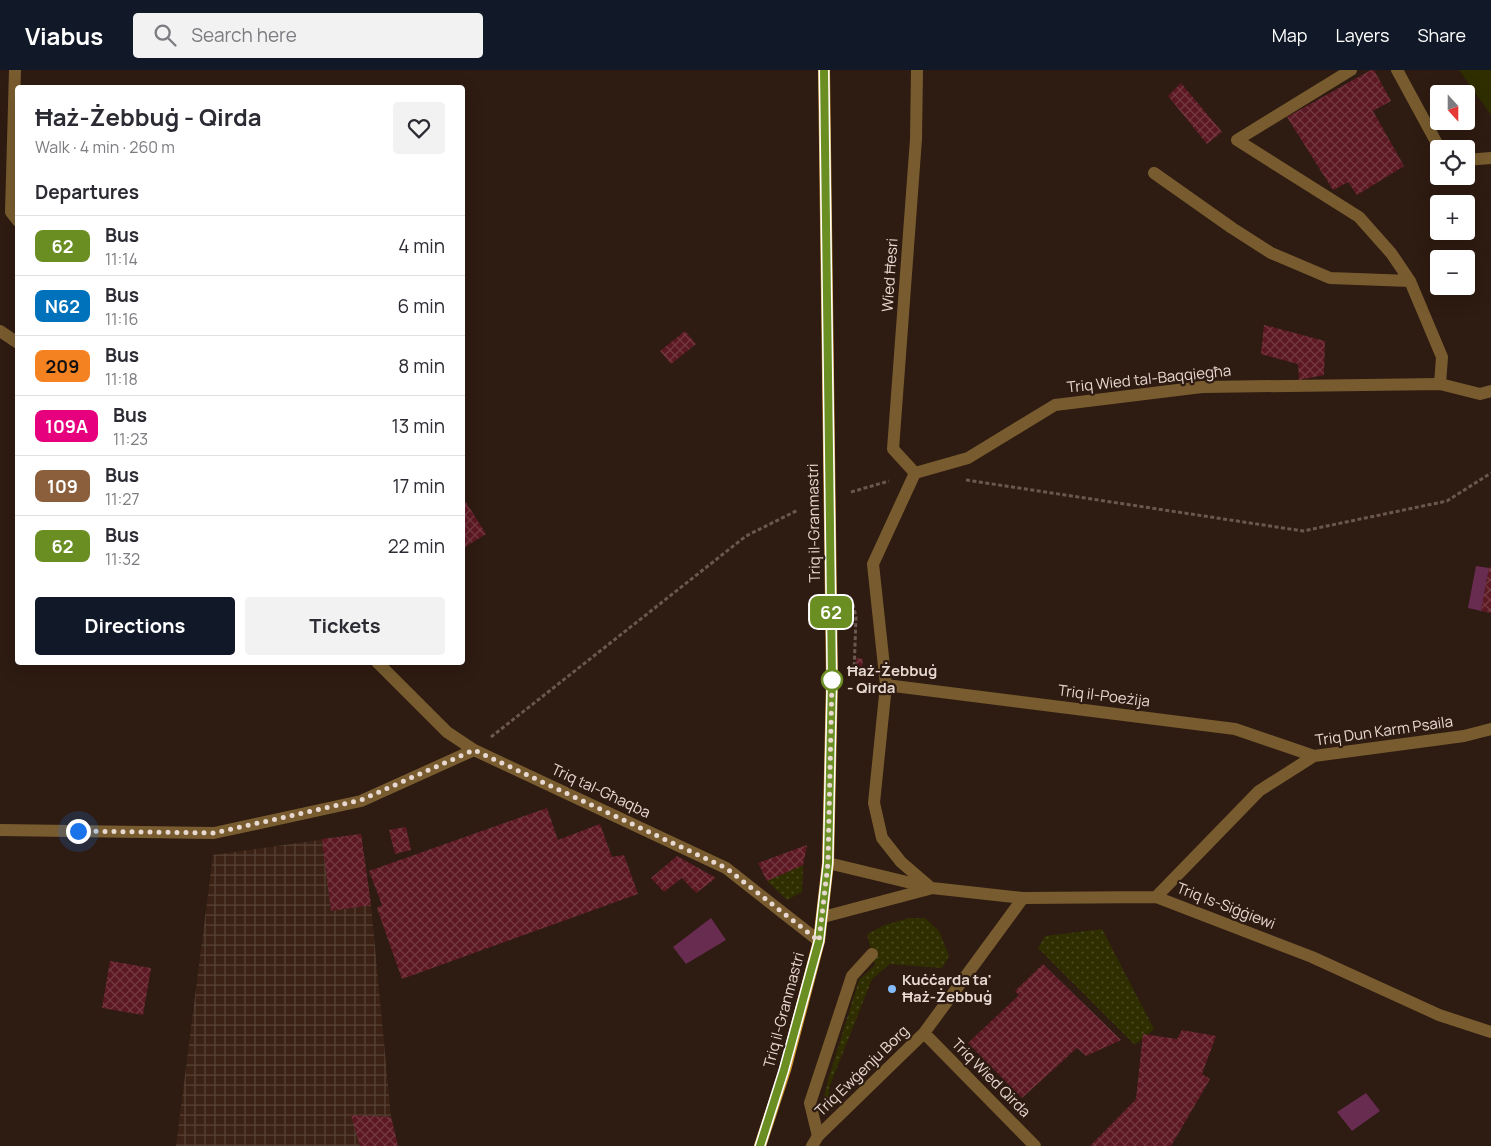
<!DOCTYPE html>
<html lang="en">
<head>
<meta charset="utf-8">
<style>
  :root { --surface:#fff; --page:#f2f2f3; --text:#2b2b33; --muted:#7c7c81; --line:#e1e1e2; --accent:#111827 }
  body { margin:0; font-family:Manrope,sans-serif; background:var(--page); color:var(--text); height:100vh; display:flex; flex-direction:column; font-size:19px; white-space:nowrap }
  * { box-sizing:border-box; margin:0 }
  p { font-size:16px; color:var(--muted) }
  .icon { flex:none; width:28px; height:28px; fill:none; stroke:currentColor; stroke-width:2; stroke-linecap:round; stroke-linejoin:round }
  .map { position:relative; flex:1; overflow:hidden }
  .sheet { position:absolute; left:15px; top:15px; width:450px; height:580px; display:flex; flex-direction:column; background:var(--surface); border-radius:5px; box-shadow:0 5px 20px #0002 }
  .sheet>* { flex:none }
  .badge { padding:0 10px; border-radius:8px; font-size:18px; line-height:32px }
  .needle { width:32px; rotate:159deg }
  .buttons { position:absolute; left:1430px; top:15px; display:grid; gap:10px }
  .buttons a { display:grid; place-items:center; width:45px; height:45px; border-radius:5px; background:var(--surface); box-shadow:0 5px 20px #0002; font-size:25px }
  .you { position:absolute; width:25px; height:25px; margin:-12px; border:4px solid #fff; border-radius:50%; background:#1a73e8; box-shadow:0 0 0 8px #1a73e833 }
  .map>.badge { position:absolute; translate:-50% -50%; box-shadow:0 0 0 2px #fff }
  h2 { padding:0 20px; font-size:19px; line-height:45px }
  .round { display:grid; place-items:center; flex:none; width:52px; height:52px; border-radius:5px; background:var(--page) }
  .head { display:flex; align-items:center; justify-content:space-between; height:85px; padding:0 20px }
  h1 { font-size:24px; font-weight:700; line-height:38px }
  .cta { display:flex; gap:10px; margin-top:auto; padding:10px 20px }
  .cta a { flex:1; height:58px; border-radius:5px; background:var(--accent); color:#fff; font-size:20px; font-weight:700; line-height:58px; text-align:center }
  .cta a+a { background:var(--page); color:var(--text) }
  ul { padding:0; list-style:none }
  li { display:flex; align-items:center; gap:15px; height:60px; padding:0 20px; border-top:1px solid var(--line) }
  li div { flex:1 }
  li b { display:block; font-size:19px }
  li em { font-style:normal }
  li .badge { min-width:55px; font-weight:700; text-align:center }
  header { display:flex; align-items:center; gap:30px; box-sizing:border-box; height:70px; padding:0 25px; background:var(--accent); color:#fff }
  header strong { font-size:24px }
  nav { display:flex; gap:28px; margin-inline-start:auto; font-size:18px }
  .search { width:350px; height:45px; background:var(--page); display:flex; align-items:center; gap:12px; box-sizing:border-box; padding:0 18px; border-radius:5px; color:var(--muted); font-size:19px }
  .map>svg:first-child { display:block }
  .industrial { fill:url(#industrial-grid) }
  .green { fill:url(#green-dots) }
  .pitch { fill:#2f2e00 }
  .water { fill:#682c51 }
  .building { fill:url(#building-cross-hatch) }
  .lines { fill:none; stroke-linecap:round; stroke-linejoin:round }
  .path { stroke:#6a584f; stroke-width:3; stroke-dasharray:4 2.5; stroke-linecap:butt }
  .service { stroke:#785c2f; stroke-width:12 }
  .minor { stroke:#785c2f; stroke-width:12 }
  .primary { stroke:#d0962d; stroke-width:12 }
  .line-casing { stroke:#fff; stroke-width:11 }
  .line { stroke:#6b8e23; stroke-width:8 }
  .walk { stroke:#e7d9d2; stroke-width:5; stroke-dasharray:0 9 }
  .stop-dot { fill:#fff; stroke:#6b8e23; stroke-width:2.5 }
  .poi-dot { fill:#84bcfb; stroke:#2e1b11; stroke-width:2 }
  .labels { text-anchor:middle; stroke-width:4.5; stroke-linejoin:round; paint-order:stroke }
  .street-label { font-size:15px; fill:#e7d9d2; stroke:#2e1b11 }
  .stop-label { font-size:15px; font-weight:bold; fill:#e7d9d2; stroke:#2e1b11; text-anchor:start }
  .poi-label { font-size:15px; font-weight:bold; fill:#e7d9d2; stroke:#2e1b11; text-anchor:start }
</style>
</head>
<body>
<header>
<strong>Viabus</strong>
<div class="search"><svg class="icon" aria-label="search" viewBox="0 0 24 24"><circle cx="10" cy="10" r="6"/><path d="M15 15l6 6"/></svg>Search here</div>
<nav><a>Map</a><a>Layers</a><a>Share</a></nav>
</header>
<div class="map">
<svg width="1491" height="1076" viewBox="0 0 1491 1076">
  <defs>
    <pattern id="industrial-grid" width="8" height="8" patternUnits="userSpaceOnUse" patternTransform="scale(1.25)"><rect width="8" height="8" fill="#3b2215"/><path d="M0 4h8M4 0v8" fill="none" stroke="#574236"/></pattern>
    <pattern id="green-dots" width="8" height="8" patternUnits="userSpaceOnUse" patternTransform="scale(1.25)"><rect width="8" height="8" fill="#2f2e00"/><path d="M2 2h.1M6 6h.1" fill="none" stroke="#4d4c24" stroke-width="1.8" stroke-linecap="round"/></pattern>
    <pattern id="building-cross-hatch" width="8" height="8" patternUnits="userSpaceOnUse" patternTransform="scale(1.25)"><rect width="8" height="8" fill="#5d1923"/><path d="M0 0l8 8M0 8l8-8" fill="none" stroke="#743a42"/></pattern>
  </defs>
  <rect width="100%" height="100%" fill="#2e1b11"/>
  <!-- industrial -->
  <path class="industrial" d="M 361,764 L 371,835 L 391,1047 L 398,1076 L 176,1076 L 213,785 Z"/>
  <!-- green -->
  <path class="green" d="M 803,795 L 802,822 L 787,830 L 767,811 Z
    M 909,848 L 925,848 L 939,861 L 949,886 L 942,898 L 890,894 L 872,909 L 829,1018 L 830,1034 L 821,1039 L 828,1010 L 859,910 L 875,895 L 867,864 L 885,855 Z
    M 1102,859 L 1154,959 L 1135,975 L 1038,878 L 1045,866 Z"/>
  <!-- pitch -->
  <path class="pitch" d="M 1459,0 L 1491,0 L 1491,45 Z"/>
  <!-- water -->
  <path class="water" d="M 1476,496 L 1489,498 L 1481,541 L 1468,538 Z
    M 711,848 L 726,870 L 686,894 L 673,877 Z
    M 1366,1023 L 1380,1041 L 1352,1061 L 1337,1042 Z"/>
  <!-- building -->
  <path class="building" d="M 1371,0 L 1374,0 L 1391,31 L 1373,41 L 1404,96 L 1357,125 L 1348,112 L 1333,120 L 1287,47 Z
    M 1181,13 L 1222,62 L 1207,74 L 1168,26 Z
    M 1264,255 L 1325,271 L 1324,305 L 1299,310 L 1298,294 L 1261,284 Z
    M 685,261 L 696,274 L 671,294 L 660,281 Z
    M 462,426 L 486,464 L 462,479 Z
    M 1491,496 L 1491,543 L 1481,541 L 1489,498 Z
    M 856,588 L 863,589 L 862,602 L 856,601 Z
    M 547,738 L 558,770 L 600,754 L 612,787 L 624,785 L 638,824 L 402,909 L 377,838 L 382,835 L 369,801 Z
    M 406,757 L 411,780 L 395,784 L 389,760 Z
    M 361,764 L 371,835 L 331,841 L 322,769 Z
    M 807,775 L 803,795 L 767,811 L 758,793 Z
    M 677,786 L 716,808 L 696,823 L 682,808 L 664,822 L 651,808 Z
    M 110,891 L 151,898 L 143,945 L 102,938 Z
    M 1043,894 L 1121,970 L 1086,986 L 1077,978 L 1022,1028 L 968,973 L 1019,925 L 1015,921 Z
    M 1182,960 L 1216,966 L 1202,1004 L 1210,1009 L 1171,1076 L 1090,1076 L 1136,1029 L 1143,964 L 1177,969 Z
    M 351,1045 L 391,1047 L 398,1076 L 360,1076 Z"/>
  <g class="lines">
    <!-- path -->
    <path class="path" d="M 966,410 L 1303,461 L 1447,431 L 1491,403
      M 851,422 L 889,411
      M 853,534 L 856,547 L 854,603
      M 491,667 L 746,466 L 798,440"/>
    <!-- service -->
    <path class="service" d="M 1351,0 L 1237,70 L 1359,147 L 1391,183 L 1410,211 L 1442,287 L 1440,314
      M 1397,0 L 1440,79
      M 1466,90 L 1491,88
      M 1154,103 L 1232,158 L 1271,183 L 1330,208 L 1410,211
      M 818,1066 L 810,1033 L 852,906 L 872,884"/>
    <!-- minor -->
    <path class="minor" d="M 15,0 L 11,142 L 18,151
      M 0,261 L 18,273
      M 915,403 L 968,388 L 1055,335 L 1202,317 L 1440,314 L 1480,324 L 1491,321
      M 915,403 L 873,494 L 886,615 L 874,733 L 882,768 L 901,792 L 930,817
      M 915,403 L 893,379 L 916,69 L 917,0
      M 377,592 L 447,662 L 474,680 L 726,798 L 819,871
      M 886,615 L 1235,659 L 1314,686
      M 0,760 L 214,763 L 361,731 L 474,680
      M 828,793 L 932,818 L 1023,828 L 1156,827 L 1312,887 L 1439,945 L 1491,962
      M 1156,827 L 1259,721 L 1314,686 L 1464,666 L 1491,659
      M 823,847 L 929,819
      M 924,963 L 1035,1076
      M 812,1076 L 818,1066 L 924,963 L 1023,828"/>
    <!-- primary -->
    <path class="primary" d="M 760,1076 L 785,1000 L 819,871 L 828,793 L 832,610 L 824,0"/>
  </g>
  <g class="lines">
    <!-- line casing -->
    <g class="line-casing">
      <path id="line" d="M 760,1076 L 784,1000 L 819,871 L 828,793 L 832,610 L 824,0"/>
    </g>
    <!-- line -->
    <use href="#line" class="line"/>
    <!-- walk -->
    <path class="walk" d="M 78,761 L 214,763 L 361,730 L 474,680 L 726,798 L 819,871 L 828,793 L 832,610"/>
  </g>
  <!-- markers -->
  <circle class="stop-dot" cx="832" cy="610" r="10"/>
  <circle class="poi-dot" cx="892" cy="919" r="5"/>
  <g class="labels">
    <!-- street labels -->
    <g class="street-label">
      <text transform="translate(890 205) rotate(-86)" y="5">Wied Ħesri</text>
      <text transform="translate(1149 309) rotate(-6)" y="5">Triq Wied tal-Baqqiegħa</text>
      <text transform="translate(814 453) rotate(-91)" y="5">Triq il-Granmastri</text>
      <text transform="translate(1104 626) rotate(7)" y="5">Triq il-Poeżija</text>
      <text transform="translate(1384 661) rotate(-8)" y="5">Triq Dun Karm Psaila</text>
      <text transform="translate(601 721) rotate(25)" y="5">Triq tal-Għaqba</text>
      <text transform="translate(1226 836) rotate(21)" y="5">Triq Is-Siġġiewi</text>
      <text transform="translate(784 940) rotate(-75)" y="5">Triq il-Granmastri</text>
      <text transform="translate(862 1001) rotate(-44)" y="5">Triq Ewġenju Borg</text>
      <text transform="translate(991 1008) rotate(45)" y="5">Triq Wied Qirda</text>
    </g>
    <!-- stop labels -->
    <g class="stop-label">
      <text x="847" y="606">Ħaż-Żebbuġ<tspan x="847" dy="17">- Qirda</tspan></text>
    </g>
    <!-- poi labels -->
    <g class="poi-label">
      <text x="902" y="915">Kuċċarda ta'<tspan x="902" dy="17">Ħaż-Żebbuġ</tspan></text>
    </g>
  </g>
</svg>
<div class="buttons">
<a><svg class="needle" viewBox="-14 -14 28 28"><path d="M0-13l5 13h-10z" fill="#e53935"/><path d="M0 13l5-13h-10z" fill="#7c7c81"/></svg></a>
<a><svg class="icon" aria-label="locate" viewBox="0 0 24 24"><circle cx="12" cy="12" r="6"/><path d="M12 2v4M12 18v4M2 12h4M18 12h4"/></svg></a>
<a>+</a>
<a>−</a>
</div>
<div class="you" style="left:78px;top:761px"></div>
<b class="badge" style="left:831px;top:542px;background:#6b8e23;color:#fff">62</b>
<section class="sheet">
<div class="head"><div><h1>Ħaż-Żebbuġ - Qirda</h1><p>Walk · 4 min · 260 m</p></div><a class="round"><svg class="icon" aria-label="heart" viewBox="0 0 24 24"><path d="M12 20l-8-8c-3-5 5-10 8-4 3-6 11-1 8 4z"/></svg></a></div>
<h2>Departures</h2>
<ul>
<li><span class="badge" style="background:#6b8e23;color:#fff">62</span><div><b>Bus</b><p>11:14</p></div><em>4 min</em></li>
<li><span class="badge" style="background:#0072bc;color:#fff">N62</span><div><b>Bus</b><p>11:16</p></div><em>6 min</em></li>
<li><span class="badge" style="background:#f58220;color:#111">209</span><div><b>Bus</b><p>11:18</p></div><em>8 min</em></li>
<li><span class="badge" style="background:#e6007e;color:#fff">109A</span><div><b>Bus</b><p>11:23</p></div><em>13 min</em></li>
<li><span class="badge" style="background:#8b5e3c;color:#fff">109</span><div><b>Bus</b><p>11:27</p></div><em>17 min</em></li>
<li><span class="badge" style="background:#6b8e23;color:#fff">62</span><div><b>Bus</b><p>11:32</p></div><em>22 min</em></li>
</ul>
<div class="cta"><a>Directions</a><a>Tickets</a></div>
</section>
</div>
</body>
</html>
